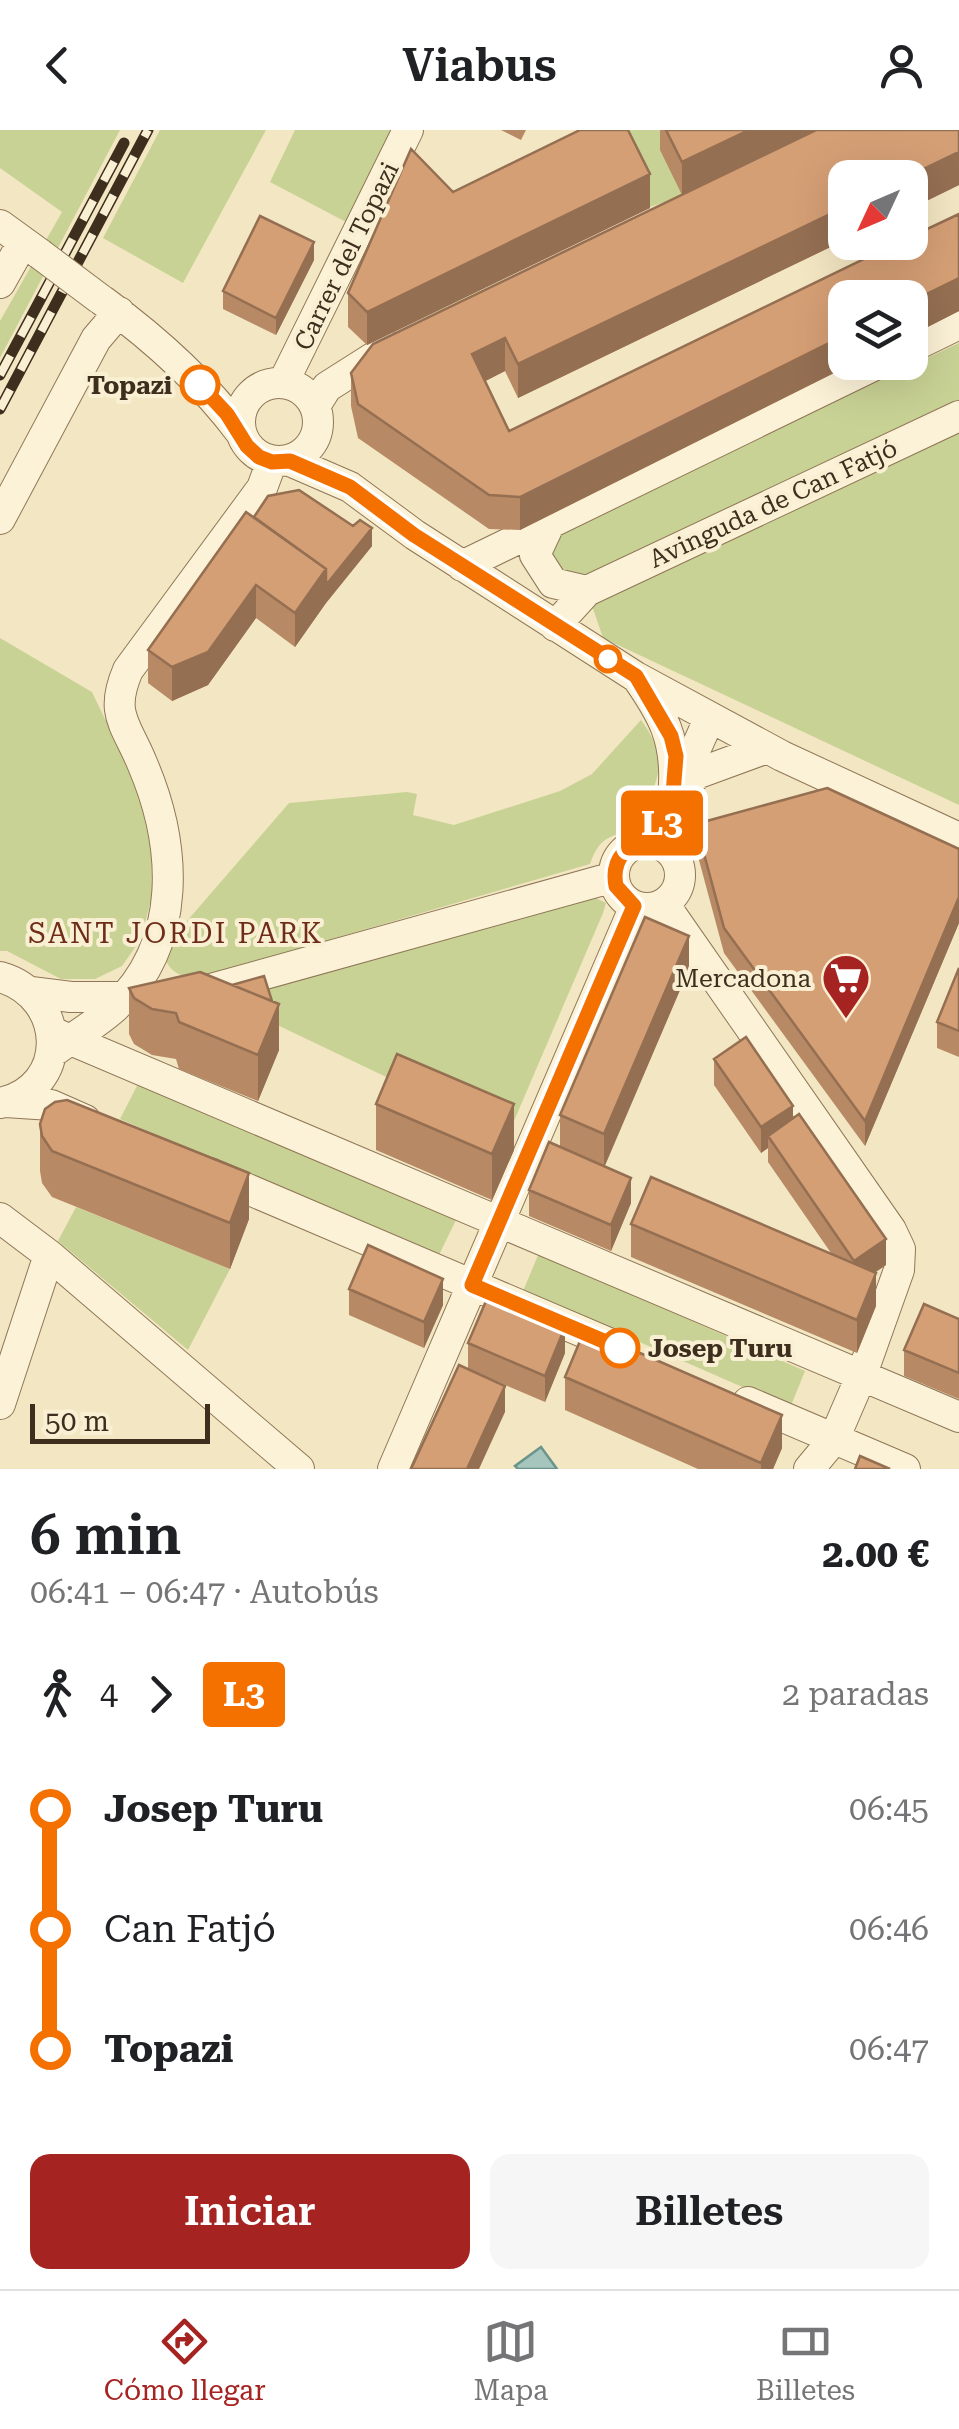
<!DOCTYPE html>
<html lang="es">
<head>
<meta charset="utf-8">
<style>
  :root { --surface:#fff; --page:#f6f6f6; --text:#202124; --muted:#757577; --line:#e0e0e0; --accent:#a52421 }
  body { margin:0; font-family:"Roboto Serif",serif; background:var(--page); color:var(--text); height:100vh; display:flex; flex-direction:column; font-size:38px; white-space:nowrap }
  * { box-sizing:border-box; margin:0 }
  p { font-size:32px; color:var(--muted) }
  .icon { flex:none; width:55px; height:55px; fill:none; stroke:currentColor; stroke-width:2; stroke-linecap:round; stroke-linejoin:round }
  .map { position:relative; height:1339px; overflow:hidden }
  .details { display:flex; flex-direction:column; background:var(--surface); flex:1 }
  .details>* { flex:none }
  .badge { padding:0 20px; border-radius:8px; font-size:35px; line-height:65px }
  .needle { width:65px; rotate:226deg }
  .controls { position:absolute; left:828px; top:30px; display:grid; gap:20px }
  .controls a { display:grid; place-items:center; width:100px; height:100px; border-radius:20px; background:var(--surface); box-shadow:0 10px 40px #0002; font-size:50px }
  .scale { position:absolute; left:30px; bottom:25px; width:180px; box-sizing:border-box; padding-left:10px; border:5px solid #3d2e1d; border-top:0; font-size:28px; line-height:35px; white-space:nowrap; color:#3d2e1d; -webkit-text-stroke:8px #f9efd3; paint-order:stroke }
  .map>.badge { position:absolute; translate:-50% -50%; box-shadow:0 0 0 5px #fff }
  .legs { display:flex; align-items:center; gap:15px; height:110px; padding:0 30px; font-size:32px }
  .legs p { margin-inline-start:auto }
  .headline { display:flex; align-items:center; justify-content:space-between; height:170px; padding:0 30px }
  h1 { font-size:55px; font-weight:600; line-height:75px }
  .action { display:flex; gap:20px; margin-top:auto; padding:20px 30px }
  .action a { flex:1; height:115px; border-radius:20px; background:var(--accent); color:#fff; font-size:40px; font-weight:600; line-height:115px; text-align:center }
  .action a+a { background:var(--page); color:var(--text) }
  ul { padding:0 30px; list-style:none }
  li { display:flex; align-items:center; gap:35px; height:120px; font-size:38px }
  li i { display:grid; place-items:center; width:15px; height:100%; margin:0 12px; background:currentColor }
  li i::after { content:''; width:25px; height:25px; margin:-12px; border:8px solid; border-radius:50%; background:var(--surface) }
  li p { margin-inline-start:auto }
  li:first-child i { background:linear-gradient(#0000 50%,currentColor 0) }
  li:last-child i { background:linear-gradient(currentColor 50%,#0000 0) }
  header { display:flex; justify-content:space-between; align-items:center; height:130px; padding:0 30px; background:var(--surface); font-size:45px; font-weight:600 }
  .tabs { display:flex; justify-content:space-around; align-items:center; height:140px; border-top:2px solid var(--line); background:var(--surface); font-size:28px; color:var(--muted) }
  .tabs a { display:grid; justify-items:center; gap:5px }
  .tabs .active { color:var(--accent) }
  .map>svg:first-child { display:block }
  .green { fill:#c9d295 }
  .water { fill:#a5c5bd; stroke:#6b958b; stroke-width:2.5 }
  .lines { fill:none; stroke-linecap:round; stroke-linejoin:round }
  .minor-casing { stroke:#8f7757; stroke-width:32 }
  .minor { stroke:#fcf2d7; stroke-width:30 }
  .rail-casing { stroke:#3d2e1d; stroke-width:11 }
  .rail { stroke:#f9efd3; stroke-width:8; stroke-dasharray:22; stroke-linecap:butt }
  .minor-bridge-casing { stroke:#8f7757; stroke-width:32; stroke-linecap:butt }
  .minor-bridge { stroke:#fcf2d7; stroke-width:30 }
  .wall { fill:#b78965 }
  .shaded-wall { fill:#956f52 }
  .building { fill:#d59f75; stroke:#956f52; stroke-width:2.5 }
  .line-1-casing { stroke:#fff; stroke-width:22 }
  .line-1 { stroke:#f47100; stroke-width:15 }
  .stop-1-dot { fill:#fff; stroke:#f47100; stroke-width:5 }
  .labels { text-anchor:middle; stroke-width:8; stroke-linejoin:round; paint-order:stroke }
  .street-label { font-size:25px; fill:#3d2e1d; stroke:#f9efd3 }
  .stop-label { font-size:25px; font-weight:bold; fill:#3d2e1d; stroke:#f9efd3; text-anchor:end }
  .poi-label { font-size:25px; fill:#3d2e1d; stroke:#f9efd3; text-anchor:end }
  .neighbourhood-label { font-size:28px; letter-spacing:2.5px; fill:#6f2c18; stroke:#f9efd3 }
</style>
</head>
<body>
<header><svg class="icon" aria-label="back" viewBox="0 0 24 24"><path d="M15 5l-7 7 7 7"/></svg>Viabus<svg class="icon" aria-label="person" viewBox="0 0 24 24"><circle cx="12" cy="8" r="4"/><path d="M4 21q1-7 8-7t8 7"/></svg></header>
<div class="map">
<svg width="959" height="1339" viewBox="0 0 959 1339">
  <rect width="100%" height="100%" fill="#f3e6c3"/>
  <!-- green -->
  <path class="green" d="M 0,0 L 120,0 L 0,228 L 0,191 L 62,82 L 0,38 Z
    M 160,0 L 266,0 L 183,153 L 103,108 Z
    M 295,0 L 392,0 L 346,92 L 270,52 Z
    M 602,0 L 702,0 L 682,66 L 650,77 L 619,15 Z
    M 959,213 L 959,270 L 612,438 L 576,452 L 559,446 C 549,423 549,414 569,396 Z
    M 959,287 L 959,675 L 603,508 L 587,461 Z
    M 0,508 L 92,562 L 139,660 L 151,705 L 152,766 L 141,809 L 122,836 L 95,849 L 61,849 L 7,821 L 0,821 Z
    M 641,590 C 659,615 665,634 651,664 C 647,672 642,685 636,692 C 617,711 602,699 590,734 L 215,843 C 193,847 176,852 165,829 L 174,806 L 289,673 L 407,662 L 417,664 L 413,685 L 454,695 L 560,661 L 592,644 Z
    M 592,766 L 606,773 L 603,783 L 508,1005 L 273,893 L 264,864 L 270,854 Z
    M 140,950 L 457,1088 L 438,1127 L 120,989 Z
    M 76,1077 L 230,1139 L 188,1220 L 58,1111 Z
    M 539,1123 L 805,1241 L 790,1278 L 523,1161 Z"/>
  <!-- water -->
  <path class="water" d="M 541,1317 L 557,1339 L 518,1339 L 515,1336 Z"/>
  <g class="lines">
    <!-- minor casing -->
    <g class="minor-casing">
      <path id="minor" d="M 0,95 L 40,124
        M 0,153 L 23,112
        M 103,171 C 155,209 203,252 241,303
        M 910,218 L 959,194
        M240 292a39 39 0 1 1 78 0a39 39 0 1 1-78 0Z
        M 283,253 L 408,0
        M 315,276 L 327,257 L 390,217
        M 290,331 L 350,357 L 415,405 L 636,547 L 782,626 L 959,708
        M 0,389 L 96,209 L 119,182
        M 550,393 L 535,425 L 553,453 L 587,461
        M 462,436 L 881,232
        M 555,496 L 587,461 L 959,286
        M 638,549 C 663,585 676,609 674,654
        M 676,662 L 699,643 L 767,618
        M 654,712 L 710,587
        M614 745a33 33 0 1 1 66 0a33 33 0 1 1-66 0Z
        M 664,774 L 891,1100 L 900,1119 L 899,1140 L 862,1244 L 834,1309 L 809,1339
        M 0,847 C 67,866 71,958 0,973
        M 31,862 L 71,867 L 133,867
        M 193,864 L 614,747
        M 52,902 L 959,1287
        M 57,919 C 76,906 97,893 114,878 C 184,813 177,714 142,633 C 126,594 109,584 128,540 L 262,358 L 272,331
        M 6,972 L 51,975 L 85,990
        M 210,1043 L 618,1217
        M 0,1088 L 49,1125 L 299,1339
        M 748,1272 L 905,1339
        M 0,1274 L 49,1125
        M 393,1339 L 635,776"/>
    </g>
    <!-- minor -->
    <use href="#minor" class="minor"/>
    <!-- rail casing -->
    <g class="rail-casing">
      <path id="rail" d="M 0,245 L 124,13
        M 0,279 L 148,0"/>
    </g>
    <!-- rail -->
    <use href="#rail" class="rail"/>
    <!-- minor-bridge casing -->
    <g class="minor-bridge-casing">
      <path id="minor-bridge" d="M 40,124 L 100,169"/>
    </g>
    <!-- minor-bridge -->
    <use href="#minor-bridge" class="minor-bridge"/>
  </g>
  <!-- wall -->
  <path class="wall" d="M 501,0 L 526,0 L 521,10 Z
    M 660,0 L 959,0 L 959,55 L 910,79 L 910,48 L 845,48 L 845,110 L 518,268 L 505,241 L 485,251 L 509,301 L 899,112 L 910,112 L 910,107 L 959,84 L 959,181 L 910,206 L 910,168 L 845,168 L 845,232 L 856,232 L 520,400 L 489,399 L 358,308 L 351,276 L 351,243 L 373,214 L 682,65 L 660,20 Z
    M 453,62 L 650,78 L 367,215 L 348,197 L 348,163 Z
    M 314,130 L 276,205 L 223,179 L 223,161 Z
    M 254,387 L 372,416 L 326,473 L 295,517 L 256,488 L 208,555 L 172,571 L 148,553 L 148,520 Z
    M 696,694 L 959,719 L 959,793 L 865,1016 L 724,823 L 696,719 Z
    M 959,838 L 959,927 L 937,918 L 937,892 Z
    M 689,839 L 604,1036 L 631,1073 L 611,1121 L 529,1086 L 529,1060 L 560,1017 L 560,985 Z
    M 129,858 L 279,920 L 258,971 L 179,939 L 176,929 L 152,925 L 134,914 L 129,904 Z
    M 714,929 L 793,989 L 886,1135 L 875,1142 L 876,1176 L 857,1223 L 631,1127 L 631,1094 L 831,1123 L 768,1032 L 768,1018 L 761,1023 L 714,955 Z
    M 376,974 L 514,1020 L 492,1070 L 376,1020 Z
    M 40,994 L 249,1089 L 230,1139 L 52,1067 L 42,1053 L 40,1041 Z
    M 349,1159 L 443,1175 L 424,1218 L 349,1185 Z
    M 959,1189 L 959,1269 L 904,1246 L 904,1220 Z
    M 468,1213 L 565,1223 L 545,1272 L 468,1239 Z
    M 565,1247 L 782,1318 L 773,1339 L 698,1339 L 565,1280 Z"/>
  <!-- shaded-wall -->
  <path class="shaded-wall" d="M 749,0 L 817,0 L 682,66 L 682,32 Z
    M 959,22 L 959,55 L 910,79 L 910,48 L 905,48 Z
    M 650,44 L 650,78 L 367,215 L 367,182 Z
    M 845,77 L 845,110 L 518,268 L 518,234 Z
    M 314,112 L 314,130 L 276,205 L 276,188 Z
    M 959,148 L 959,181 L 910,206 L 910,172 Z
    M 845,205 L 845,232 L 856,232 L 520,400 L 520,367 Z
    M 505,208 L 505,241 L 472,258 L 472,224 Z
    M 372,398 L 372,416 L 326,473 L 295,517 L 295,483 L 326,439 Z
    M 256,455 L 256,488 L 208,555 L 172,571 L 172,537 Z
    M 959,767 L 959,793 L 865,1016 L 865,991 Z
    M 689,806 L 689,839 L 604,1038 L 604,1004 Z
    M 279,874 L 279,920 L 258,971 L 258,925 Z
    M 514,974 L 514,1020 L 492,1070 L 492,1024 Z
    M 793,976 L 793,1002 L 768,1006 L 768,1018 L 761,1023 L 761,997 Z
    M 249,1043 L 249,1089 L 230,1139 L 230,1093 Z
    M 631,1048 L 631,1073 L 611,1121 L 611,1095 Z
    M 886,1109 L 886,1135 L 854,1157 L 854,1131 Z
    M 876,1143 L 876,1176 L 857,1223 L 857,1190 Z
    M 443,1149 L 443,1175 L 424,1218 L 424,1192 Z
    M 565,1197 L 565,1223 L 545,1272 L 545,1246 Z
    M 505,1256 L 505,1282 L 479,1339 L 467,1339 Z
    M 782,1285 L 782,1318 L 773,1339 L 761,1339 L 761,1333 Z"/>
  <!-- building -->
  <path class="building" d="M 580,0 L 628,0 L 650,44 L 367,182 L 348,163 L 411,19 L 453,62 Z
    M 666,0 L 749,0 L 682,32 Z
    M 816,0 L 959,0 L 959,22 L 905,48 L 845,48 L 845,77 L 518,234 L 505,208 L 472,224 L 509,301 L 899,112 L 910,112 L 910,107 L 959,84 L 959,148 L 910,172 L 910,168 L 845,168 L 845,205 L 520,367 L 489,365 L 358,274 L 351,243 L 373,214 Z
    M 260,86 L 314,112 L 276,188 L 223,161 Z
    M 299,360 L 353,396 L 360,390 L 372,398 L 326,455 L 326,439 L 254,387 L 268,366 Z
    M 246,382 L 326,439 L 295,483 L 256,455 L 208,522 L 172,537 L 148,520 Z
    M 827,658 L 959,719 L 959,767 L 865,991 L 724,798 L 696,694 Z
    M 645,787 L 689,806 L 604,1004 L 560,985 Z
    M 959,838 L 959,901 L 937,892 Z
    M 200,842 L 279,874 L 258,925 L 179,892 L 176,883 L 152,879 L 134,868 L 129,858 Z
    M 264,846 L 272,871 L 232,855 Z
    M 746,907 L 793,976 L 761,997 L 714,929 Z
    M 397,924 L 514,974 L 492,1024 L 376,974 Z
    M 67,970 L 249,1043 L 230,1093 L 52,1021 L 42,1006 L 40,994 L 45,979 L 55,972 Z
    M 799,984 L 886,1109 L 854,1131 L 768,1006 Z
    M 549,1012 L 631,1048 L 611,1095 L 529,1060 Z
    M 651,1047 L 876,1143 L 857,1190 L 631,1094 Z
    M 368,1115 L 443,1149 L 424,1192 L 349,1159 Z
    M 489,1164 L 565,1197 L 545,1246 L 468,1213 Z
    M 924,1174 L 959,1189 L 959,1243 L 904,1220 Z
    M 585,1199 L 782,1285 L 761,1333 L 565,1247 Z
    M 459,1235 L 505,1256 L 467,1339 L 411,1339 Z
    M 860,1326 L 890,1339 L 855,1339 Z"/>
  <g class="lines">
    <!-- line-1 casing -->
    <g class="line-1-casing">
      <path id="line-1" d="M 200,255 L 227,284 L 247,316 L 259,327 L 272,332 L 290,331 L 350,357 L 414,405 L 636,546 L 671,606 L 676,626 L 673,664 L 654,712 C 627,710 611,730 616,756 L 634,776 L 472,1155 L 620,1218"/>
    </g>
    <!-- line-1 -->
    <use href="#line-1" class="line-1"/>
  </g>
  <!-- icons -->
  <defs>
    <g id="supermarket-pin" transform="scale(2.5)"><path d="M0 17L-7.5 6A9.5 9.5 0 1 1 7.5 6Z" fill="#a52421" stroke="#f9efd3"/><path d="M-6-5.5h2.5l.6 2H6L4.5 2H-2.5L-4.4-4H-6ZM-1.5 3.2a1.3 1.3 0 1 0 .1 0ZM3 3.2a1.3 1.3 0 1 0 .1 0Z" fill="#fff"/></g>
  </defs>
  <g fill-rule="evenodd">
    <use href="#supermarket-pin" x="846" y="848"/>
  </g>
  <!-- markers -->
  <g class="stop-1-dot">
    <circle cx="200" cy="255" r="18"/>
    <circle cx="608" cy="529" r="12"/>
    <circle cx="620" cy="1218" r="18"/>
  </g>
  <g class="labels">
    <!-- street labels -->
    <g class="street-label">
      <text transform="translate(346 126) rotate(-64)" y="9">Carrer del Topazi</text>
      <text transform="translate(773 373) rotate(-25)" y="9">Avinguda de Can Fatjó</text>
    </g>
    <!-- stop labels -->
    <g class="stop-label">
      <text x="172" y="264">Topazi</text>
      <text x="648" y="1227" text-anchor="start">Josep Turu</text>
    </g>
    <!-- poi labels -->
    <g class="poi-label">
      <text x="811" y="857">Mercadona</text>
    </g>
    <!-- neighbourhood labels -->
    <g class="neighbourhood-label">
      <text x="176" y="813">SANT JORDI PARK</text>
    </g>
  </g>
</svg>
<div class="controls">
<a><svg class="needle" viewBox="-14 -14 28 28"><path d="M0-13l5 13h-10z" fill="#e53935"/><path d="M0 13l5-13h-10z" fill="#757577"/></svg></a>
<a><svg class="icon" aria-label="layers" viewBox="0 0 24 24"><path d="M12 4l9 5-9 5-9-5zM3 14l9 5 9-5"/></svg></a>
</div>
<div class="scale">50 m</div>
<b class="badge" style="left:662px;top:693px;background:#f47100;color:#fff">L3</b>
</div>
<section class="details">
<div class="headline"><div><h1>6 min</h1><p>06:41 – 06:47 · Autobús</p></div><b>2.00 €</b></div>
<div class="legs"><svg class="icon" aria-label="walk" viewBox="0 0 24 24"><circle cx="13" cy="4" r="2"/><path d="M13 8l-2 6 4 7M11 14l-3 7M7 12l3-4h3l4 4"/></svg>4<svg class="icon" aria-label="forward" viewBox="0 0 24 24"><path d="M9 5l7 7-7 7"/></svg><b class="badge" style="background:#f47100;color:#fff">L3</b><p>2 paradas</p></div>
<ul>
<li><i style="color:#f47100"></i><b>Josep Turu</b><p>06:45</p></li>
<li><i style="color:#f47100"></i><span>Can Fatjó</span><p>06:46</p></li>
<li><i style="color:#f47100"></i><b>Topazi</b><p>06:47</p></li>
</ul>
<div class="action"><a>Iniciar</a><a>Billetes</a></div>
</section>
<nav class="tabs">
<a class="active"><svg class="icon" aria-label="directions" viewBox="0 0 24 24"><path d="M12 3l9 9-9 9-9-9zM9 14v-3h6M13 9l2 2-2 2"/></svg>Cómo llegar</a>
<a><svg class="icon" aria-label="map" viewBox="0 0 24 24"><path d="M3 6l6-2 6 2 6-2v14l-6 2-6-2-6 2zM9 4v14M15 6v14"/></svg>Mapa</a>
<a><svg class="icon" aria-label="tickets" viewBox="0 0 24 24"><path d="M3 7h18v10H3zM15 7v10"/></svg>Billetes</a>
</nav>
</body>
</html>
